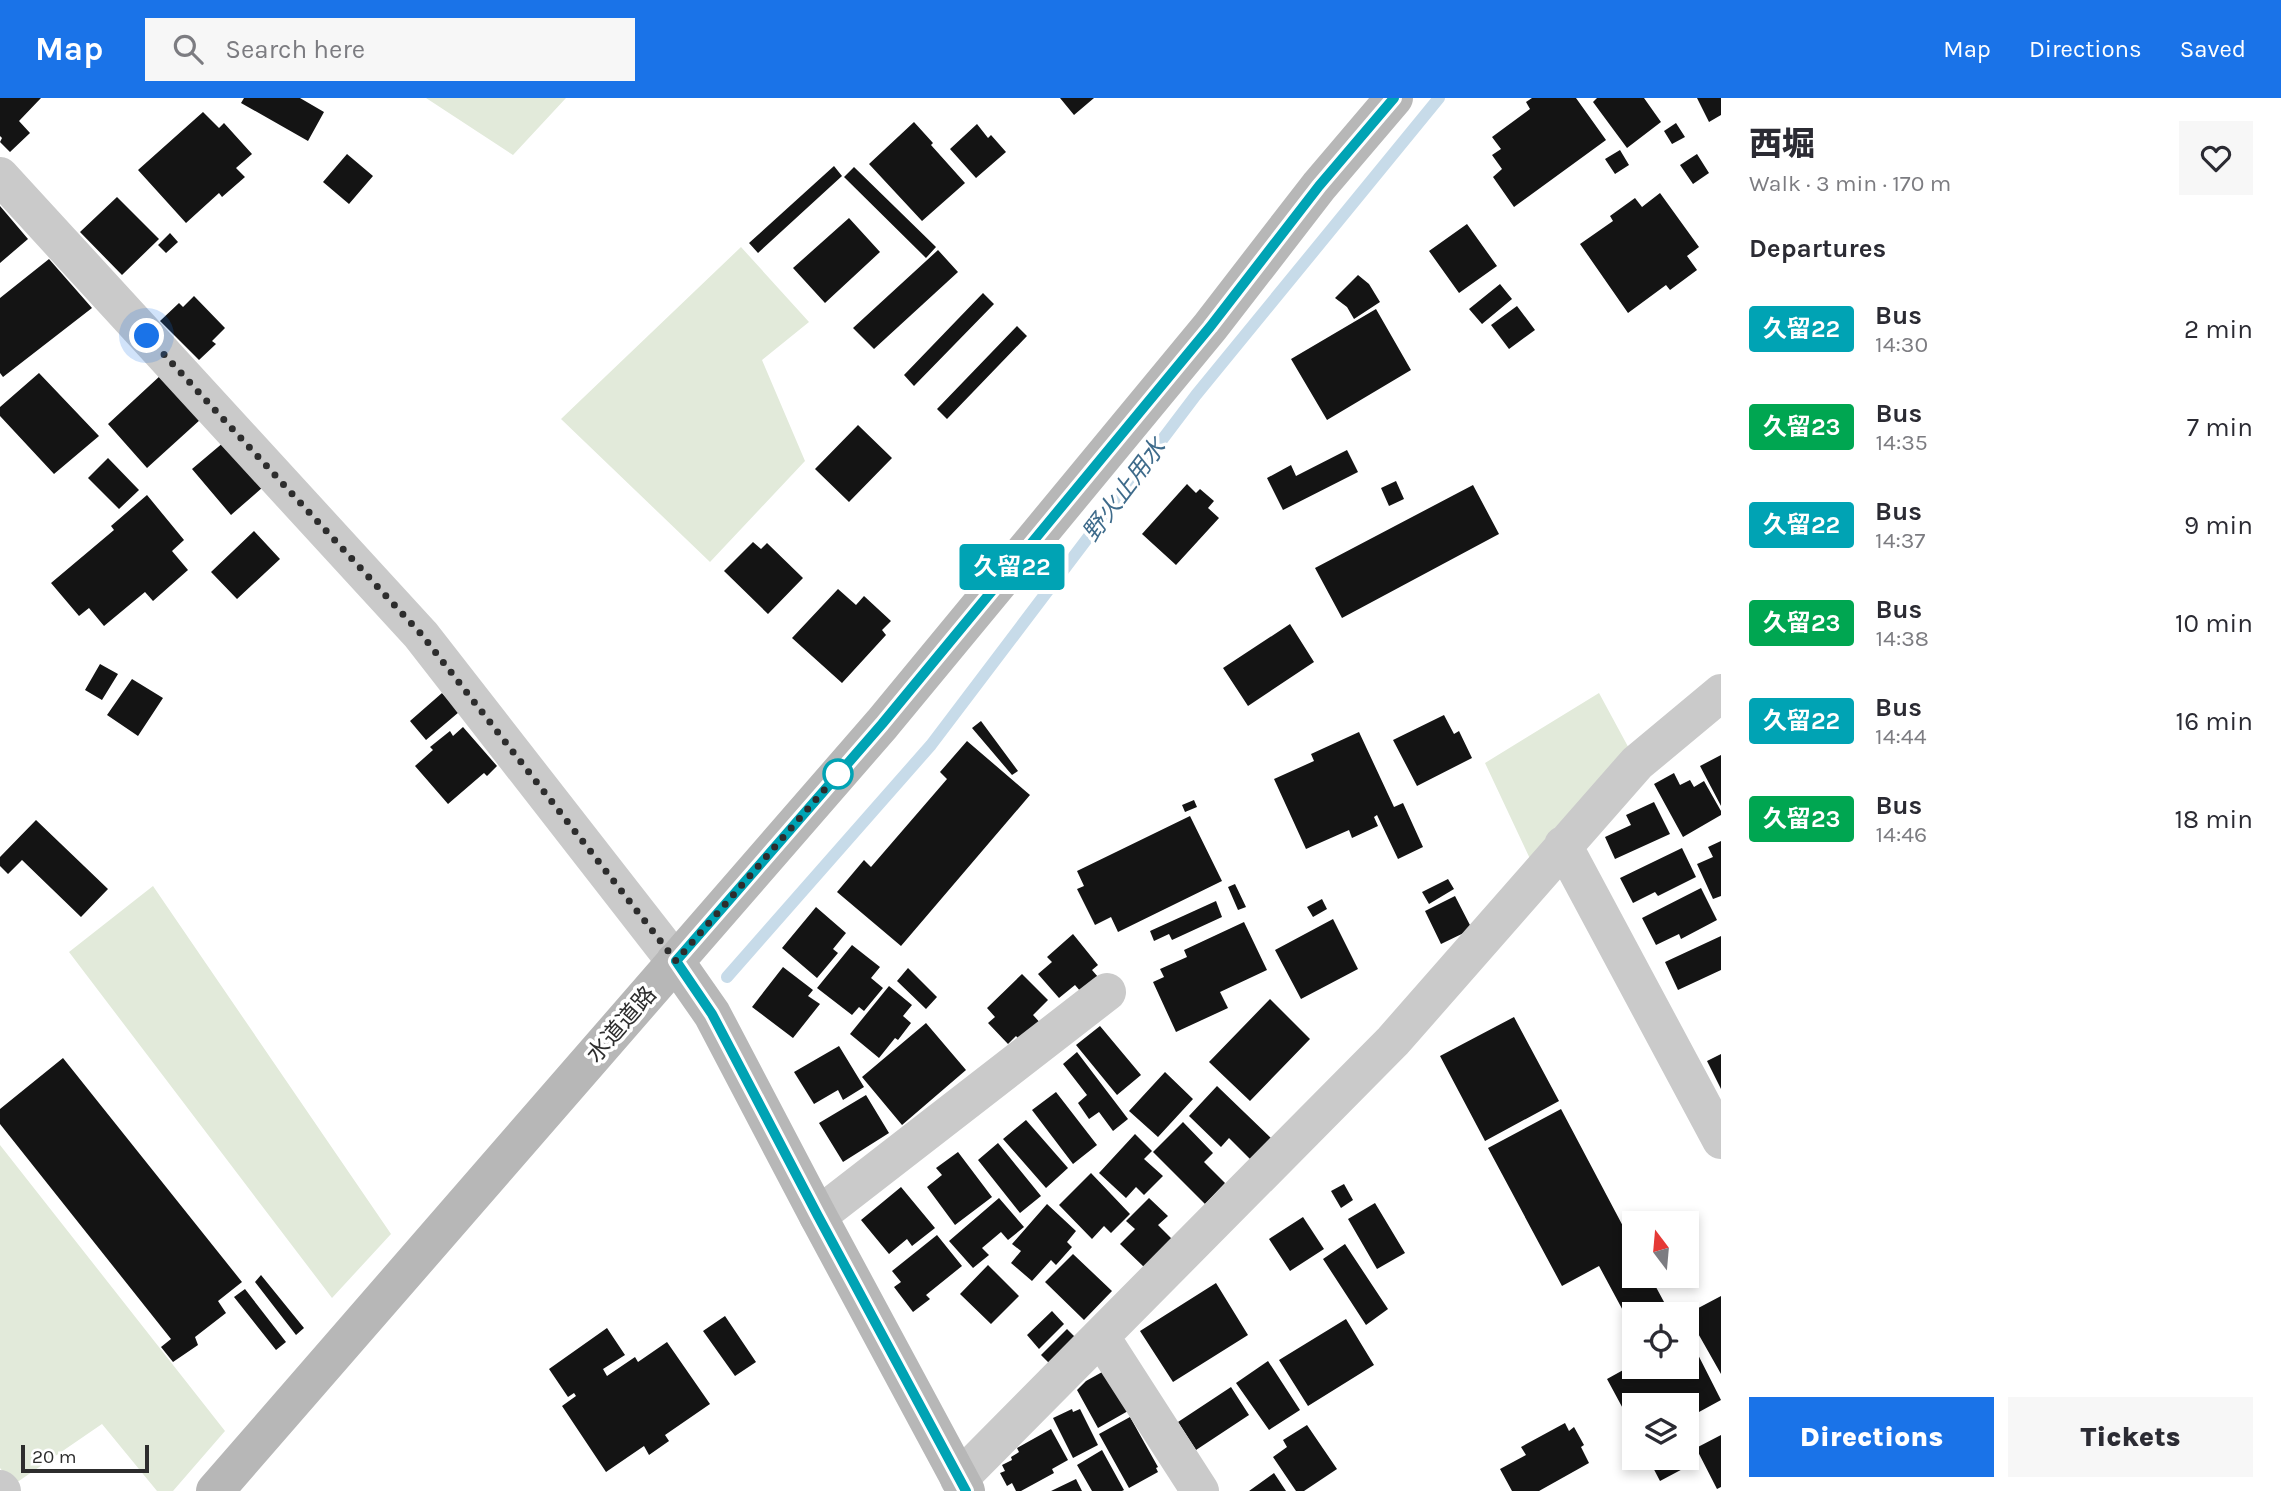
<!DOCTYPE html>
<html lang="en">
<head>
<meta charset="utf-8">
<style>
  :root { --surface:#fff; --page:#f7f7f7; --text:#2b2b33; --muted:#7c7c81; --accent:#1a73e8 }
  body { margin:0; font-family:Karla,"Noto Sans JP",sans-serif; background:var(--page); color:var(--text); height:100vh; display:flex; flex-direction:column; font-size:26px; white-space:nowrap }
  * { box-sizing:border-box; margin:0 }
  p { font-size:23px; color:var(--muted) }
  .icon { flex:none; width:38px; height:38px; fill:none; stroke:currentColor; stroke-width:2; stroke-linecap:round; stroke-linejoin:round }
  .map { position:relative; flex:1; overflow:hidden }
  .drawer { display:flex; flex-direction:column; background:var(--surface); width:560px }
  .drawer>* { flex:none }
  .badge { padding:0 14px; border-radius:5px; font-size:24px; line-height:46px }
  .needle { width:46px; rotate:344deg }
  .tools { position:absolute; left:1622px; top:1113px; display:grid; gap:14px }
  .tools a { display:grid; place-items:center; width:77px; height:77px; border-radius:0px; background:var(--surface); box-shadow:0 4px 10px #0003; font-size:35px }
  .scale { position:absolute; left:21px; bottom:18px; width:128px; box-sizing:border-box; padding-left:7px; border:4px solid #2d2d2d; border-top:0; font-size:19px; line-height:24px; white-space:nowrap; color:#2d2d2d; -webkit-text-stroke:5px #fff; paint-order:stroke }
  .you { position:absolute; width:35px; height:35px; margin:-18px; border:5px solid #fff; border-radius:50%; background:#1a73e8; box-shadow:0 0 0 10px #1a73e833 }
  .map>.badge { position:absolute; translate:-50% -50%; box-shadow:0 0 0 4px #fff }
  h2 { padding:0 28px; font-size:26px; line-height:63px }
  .round { display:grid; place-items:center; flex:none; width:74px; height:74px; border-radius:0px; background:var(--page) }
  .headline { display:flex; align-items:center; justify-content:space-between; height:119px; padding:0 28px }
  h1 { font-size:33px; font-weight:800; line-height:52px }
  .primary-button { display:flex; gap:14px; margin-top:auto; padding:14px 28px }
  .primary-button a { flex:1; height:80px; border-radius:0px; background:var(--accent); color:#fff; font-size:28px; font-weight:800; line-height:80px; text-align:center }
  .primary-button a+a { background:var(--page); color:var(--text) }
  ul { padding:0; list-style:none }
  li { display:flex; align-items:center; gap:21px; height:98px; padding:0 28px }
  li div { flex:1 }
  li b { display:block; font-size:26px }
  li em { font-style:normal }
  li .badge { min-width:77px; font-weight:700; text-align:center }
  header { display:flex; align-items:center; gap:42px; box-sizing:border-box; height:98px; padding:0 35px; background:var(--accent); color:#fff }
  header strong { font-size:33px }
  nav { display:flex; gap:38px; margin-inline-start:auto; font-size:24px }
  .search { width:490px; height:63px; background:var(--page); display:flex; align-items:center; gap:18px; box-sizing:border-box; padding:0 24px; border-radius:0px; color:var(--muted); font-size:26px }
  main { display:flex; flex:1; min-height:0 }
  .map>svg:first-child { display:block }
  .green { fill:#e2eada }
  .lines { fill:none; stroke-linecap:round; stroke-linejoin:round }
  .stream { stroke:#c7dbe9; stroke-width:12 }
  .building { fill:#141414 }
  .street { stroke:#cacaca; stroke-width:38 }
  .secondary { stroke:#b7b7b7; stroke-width:38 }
  .line-casing { stroke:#fff; stroke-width:16 }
  .line { stroke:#00a3b4; stroke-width:10 }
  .walk { stroke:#2d2d2d; stroke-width:7; stroke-dasharray:0 12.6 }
  .stop-dot { fill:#fff; stroke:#00a3b4; stroke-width:3.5 }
  .labels { text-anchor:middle; stroke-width:7; stroke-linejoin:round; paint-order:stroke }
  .street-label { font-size:23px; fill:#2d2d2d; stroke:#fff }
  .water-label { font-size:24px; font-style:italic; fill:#3e6b8b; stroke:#fff }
</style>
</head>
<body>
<header>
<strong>Map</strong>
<div class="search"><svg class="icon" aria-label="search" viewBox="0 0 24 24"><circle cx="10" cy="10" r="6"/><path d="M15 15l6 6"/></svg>Search here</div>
<nav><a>Map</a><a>Directions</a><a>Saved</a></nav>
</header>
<main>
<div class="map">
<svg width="1721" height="1393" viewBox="0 0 1721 1393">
  <rect width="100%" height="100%" fill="#fff"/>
  <!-- green -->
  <path class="green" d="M 426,0 L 566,0 L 513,57 Z
    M 741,149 L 809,224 L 762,262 L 805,363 L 710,464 L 561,321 Z
    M 1599,595 L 1632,656 L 1532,765 L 1485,665 Z
    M 153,788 L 391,1136 L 332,1200 L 69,854 Z
    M 0,1047 L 225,1333 L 173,1393 L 157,1393 L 102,1326 L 13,1387 L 0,1370 Z"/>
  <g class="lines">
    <!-- stream -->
    <path class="stream" d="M 727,879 L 931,647 L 1196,297 L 1439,0"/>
  </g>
  <!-- building -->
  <path class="building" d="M 0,0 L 41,0 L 19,23 L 30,35 L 10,54 L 0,44 L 2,40 L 0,38 Z
    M 244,0 L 300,0 L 324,14 L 308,43 L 241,5 Z
    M 1060,0 L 1094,0 L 1074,17 Z
    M 1532,0 L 1576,0 L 1606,42 L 1514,109 L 1493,79 L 1502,71 L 1492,57 L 1501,51 L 1492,39 L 1530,11 L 1526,4 Z
    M 1597,0 L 1644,0 L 1661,24 L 1627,50 L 1593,4 Z
    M 1697,0 L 1721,0 L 1721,17 L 1709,24 Z
    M 203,14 L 219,30 L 224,25 L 252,56 L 236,70 L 245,79 L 222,99 L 219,95 L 186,125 L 138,72 Z
    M 914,24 L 933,45 L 931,47 L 965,85 L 922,123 L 869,66 Z
    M 1676,25 L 1685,39 L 1672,46 L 1664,33 Z
    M 977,26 L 988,40 L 991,37 L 1006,54 L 976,80 L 950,51 Z
    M 1620,52 L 1629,67 L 1615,76 L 1605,61 Z
    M 347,56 L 373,78 L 349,106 L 323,84 Z
    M 1697,56 L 1709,75 L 1693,86 L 1680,67 Z
    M 834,68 L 842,78 L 758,155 L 749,145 Z
    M 854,69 L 936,149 L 926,160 L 844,79 Z
    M 1660,95 L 1699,149 L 1687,158 L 1697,172 L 1670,192 L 1666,187 L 1628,215 L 1580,146 L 1613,123 L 1610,118 L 1635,100 L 1642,109 Z
    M 117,99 L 159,141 L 122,177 L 80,134 Z
    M 0,108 L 28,141 L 0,165 Z
    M 849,120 L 880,154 L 825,205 L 793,170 Z
    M 1467,126 L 1497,168 L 1459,195 L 1429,153 Z
    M 170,135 L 178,144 L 166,155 L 158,147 Z
    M 938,152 L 958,174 L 874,251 L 853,230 Z
    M 49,161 L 92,210 L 3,279 L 0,275 L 0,200 Z
    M 1358,177 L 1369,186 L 1380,204 L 1354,221 L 1347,209 L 1335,200 Z
    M 1500,186 L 1512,201 L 1482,226 L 1469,211 Z
    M 983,195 L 994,206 L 914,288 L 904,277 Z
    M 194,198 L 225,230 L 212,243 L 216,246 L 199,262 L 160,223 L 179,205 L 183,209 Z
    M 1517,208 L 1535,232 L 1509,251 L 1491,227 Z
    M 1376,211 L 1411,272 L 1327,322 L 1291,261 Z
    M 1017,228 L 1027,238 L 947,321 L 937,311 Z
    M 39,275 L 99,338 L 54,376 L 0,318 L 0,309 Z
    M 161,277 L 201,321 L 147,370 L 108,326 Z
    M 858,327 L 892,360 L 849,404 L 815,371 Z
    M 224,344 L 263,389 L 231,417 L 192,371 Z
    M 1347,352 L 1358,374 L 1283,412 L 1267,380 L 1291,367 L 1296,378 Z
    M 108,360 L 139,392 L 119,411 L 88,380 Z
    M 1396,383 L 1404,401 L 1389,408 L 1381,390 Z
    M 1187,386 L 1196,395 L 1200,391 L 1214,403 L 1208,410 L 1219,420 L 1176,467 L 1142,436 Z
    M 1473,387 L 1499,436 L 1342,520 L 1315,470 Z
    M 147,397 L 184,442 L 172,453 L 188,472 L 153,503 L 145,494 L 104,528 L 89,510 L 79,518 L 51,485 L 114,432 L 111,428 Z
    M 254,433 L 280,461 L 237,501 L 211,474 Z
    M 753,444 L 761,451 L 767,445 L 803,480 L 768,516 L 724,473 Z
    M 838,491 L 856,507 L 864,498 L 891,523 L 882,532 L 886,537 L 842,585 L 792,540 Z
    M 1290,526 L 1314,564 L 1248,608 L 1223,570 Z
    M 100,566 L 118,576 L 102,602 L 85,592 Z
    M 132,581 L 163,600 L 138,638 L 107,617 Z
    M 442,595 L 459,614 L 426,642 L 410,623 Z
    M 1444,617 L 1454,636 L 1459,633 L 1472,660 L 1417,688 L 1393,642 Z
    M 981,623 L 1018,673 L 1012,677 L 972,630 Z
    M 463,629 L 497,668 L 487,678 L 484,675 L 448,706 L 415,668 L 433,652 L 430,649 L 450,633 L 453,638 Z
    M 1359,634 L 1394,709 L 1403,705 L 1423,749 L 1398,761 L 1377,717 L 1374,719 L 1378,728 L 1352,740 L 1349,732 L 1306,751 L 1274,681 L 1314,663 L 1311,656 Z
    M 967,643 L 1030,697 L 901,848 L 837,794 L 864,762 L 871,769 L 947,681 L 940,674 Z
    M 1721,657 L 1721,708 L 1700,668 Z
    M 1674,675 L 1680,687 L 1690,682 L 1694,689 L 1704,683 L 1721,713 L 1721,717 L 1683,739 L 1654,686 Z
    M 1194,702 L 1197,709 L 1185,714 L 1182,707 Z
    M 1654,704 L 1670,736 L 1615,761 L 1605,739 L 1631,727 L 1626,717 Z
    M 1190,718 L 1222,783 L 1118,834 L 1111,819 L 1095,827 L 1077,791 L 1084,788 L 1077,773 Z
    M 36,722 L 108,791 L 81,819 L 22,762 L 8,776 L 0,768 L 0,759 Z
    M 1721,743 L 1721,798 L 1713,801 L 1697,766 L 1713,759 L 1708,749 Z
    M 1682,750 L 1696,779 L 1658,798 L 1655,794 L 1633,805 L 1620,780 Z
    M 1448,781 L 1454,791 L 1429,806 L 1422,794 Z
    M 1235,786 L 1246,809 L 1238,812 L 1228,789 Z
    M 1701,790 L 1717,822 L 1681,841 L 1679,836 L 1656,847 L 1642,820 Z
    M 1455,798 L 1472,831 L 1441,846 L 1425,813 Z
    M 1322,801 L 1327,811 L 1313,819 L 1307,809 Z
    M 1216,803 L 1222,819 L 1172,842 L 1169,836 L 1154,843 L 1150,833 Z
    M 816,809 L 846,835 L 833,851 L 838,855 L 817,880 L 782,850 Z
    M 1333,821 L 1358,871 L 1301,901 L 1275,852 Z
    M 1244,824 L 1267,872 L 1220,894 L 1228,910 L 1176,934 L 1153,884 L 1164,879 L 1160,871 L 1187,859 L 1184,852 Z
    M 1073,836 L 1098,867 L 1092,872 L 1098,879 L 1081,894 L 1075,887 L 1059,900 L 1038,876 L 1052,864 L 1047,859 Z
    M 1721,838 L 1721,872 L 1678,892 L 1665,864 Z
    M 852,847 L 880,869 L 871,880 L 883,890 L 864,913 L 859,909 L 852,917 L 817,890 Z
    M 783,869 L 813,892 L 808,898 L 820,906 L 793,940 L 752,909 Z
    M 908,870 L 937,899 L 926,911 L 897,883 Z
    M 1022,876 L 1048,902 L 1033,917 L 1043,928 L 1024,947 L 1016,938 L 1008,946 L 988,925 L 995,919 L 987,910 Z
    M 889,888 L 912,907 L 903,918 L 911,925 L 898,942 L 895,940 L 879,960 L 850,936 Z
    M 1270,901 L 1310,941 L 1250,1003 L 1209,964 Z
    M 1514,919 L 1559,1003 L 1485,1043 L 1440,958 Z
    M 926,925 L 966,972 L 902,1027 L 862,979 Z
    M 1100,928 L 1141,977 L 1117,997 L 1076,947 Z
    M 839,948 L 864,989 L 843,1002 L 838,992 L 814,1006 L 794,974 Z
    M 1077,954 L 1128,1021 L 1113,1033 L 1099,1014 L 1089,1021 L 1078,1005 L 1087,997 L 1063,966 Z
    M 1721,956 L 1721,991 L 1707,963 Z
    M 63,960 L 242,1184 L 218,1203 L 226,1215 L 195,1239 L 198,1247 L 173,1264 L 161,1249 L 171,1241 L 0,1026 L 0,1011 Z
    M 1165,974 L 1193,1001 L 1158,1039 L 1129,1013 Z
    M 1217,988 L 1272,1041 L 1251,1062 L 1229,1040 L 1221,1049 L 1189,1018 Z
    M 1056,994 L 1097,1047 L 1073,1066 L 1032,1012 Z
    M 866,997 L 889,1035 L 843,1064 L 819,1025 Z
    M 1561,1011 L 1634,1149 L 1634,1178 L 1650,1178 L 1670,1215 L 1634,1216 L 1634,1233 L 1599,1168 L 1562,1188 L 1488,1050 Z
    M 1026,1022 L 1068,1070 L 1046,1090 L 1003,1041 Z
    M 1183,1024 L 1213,1055 L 1204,1064 L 1225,1085 L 1205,1106 L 1153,1054 Z
    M 1135,1036 L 1152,1053 L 1144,1061 L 1163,1078 L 1144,1097 L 1136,1089 L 1126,1100 L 1099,1075 Z
    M 998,1045 L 1041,1098 L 1020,1115 L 978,1062 Z
    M 958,1054 L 992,1099 L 955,1127 L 927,1089 L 942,1077 L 936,1070 Z
    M 1091,1075 L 1130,1116 L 1111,1135 L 1104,1128 L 1092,1141 L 1059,1107 Z
    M 1344,1086 L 1353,1102 L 1341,1110 L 1331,1093 Z
    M 901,1089 L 935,1130 L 912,1148 L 907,1141 L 889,1156 L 861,1122 Z
    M 999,1100 L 1024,1129 L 1008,1142 L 1001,1134 L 982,1150 L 989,1157 L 973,1170 L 949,1143 Z
    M 1149,1100 L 1168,1118 L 1158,1127 L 1172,1141 L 1144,1169 L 1120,1146 L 1135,1131 L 1126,1123 Z
    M 1375,1105 L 1405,1155 L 1377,1171 L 1348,1121 Z
    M 1047,1106 L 1076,1133 L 1067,1144 L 1072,1149 L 1056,1167 L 1051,1162 L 1032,1183 L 1011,1165 L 1021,1153 L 1012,1146 Z
    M 1303,1119 L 1324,1151 L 1290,1173 L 1269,1141 Z
    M 937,1137 L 962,1168 L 926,1197 L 930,1201 L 913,1214 L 894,1189 L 901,1184 L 892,1173 Z
    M 1345,1146 L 1388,1211 L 1366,1227 L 1323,1161 Z
    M 1073,1156 L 1112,1193 L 1084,1222 L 1045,1184 Z
    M 988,1167 L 1019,1198 L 991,1226 L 960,1196 Z
    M 261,1177 L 304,1230 L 296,1237 L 255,1184 Z
    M 1216,1185 L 1248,1237 L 1173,1284 L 1140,1233 Z
    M 245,1191 L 286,1244 L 276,1252 L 234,1199 Z
    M 1721,1198 L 1721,1276 L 1687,1216 Z
    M 1052,1213 L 1064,1226 L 1039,1251 L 1027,1237 Z
    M 725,1218 L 756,1264 L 735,1278 L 703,1233 Z
    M 1346,1221 L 1374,1267 L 1308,1308 L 1279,1262 Z
    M 607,1230 L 625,1257 L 603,1271 L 607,1278 L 635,1259 L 638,1264 L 667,1244 L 710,1306 L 665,1337 L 669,1343 L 649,1357 L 644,1348 L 606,1374 L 562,1308 L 576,1298 L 574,1295 L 568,1299 L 549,1271 Z
    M 1067,1231 L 1079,1243 L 1053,1269 L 1041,1257 Z
    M 1687,1235 L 1721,1302 L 1699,1314 L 1690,1297 L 1672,1307 L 1634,1307 L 1634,1331 L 1607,1281 L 1634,1266 L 1634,1269 L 1687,1269 Z
    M 1268,1263 L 1300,1312 L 1269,1332 L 1236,1285 Z
    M 1104,1273 L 1128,1313 L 1098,1330 L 1077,1292 L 1086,1283 Z
    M 1231,1289 L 1249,1317 L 1196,1352 L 1178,1324 Z
    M 1072,1311 L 1073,1314 L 1080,1311 L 1098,1347 L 1073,1360 L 1053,1320 Z
    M 1130,1319 L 1158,1369 L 1156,1370 L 1158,1374 L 1129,1390 L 1099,1336 Z
    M 1565,1325 L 1569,1333 L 1574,1329 L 1584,1347 L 1581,1349 L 1589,1365 L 1539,1393 L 1512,1393 L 1500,1371 L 1526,1357 L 1521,1349 Z
    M 1307,1327 L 1337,1371 L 1304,1393 L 1296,1393 L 1273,1359 L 1287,1349 L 1283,1342 Z
    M 1051,1331 L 1068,1362 L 1052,1371 L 1054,1375 L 1021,1393 L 1016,1393 L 1012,1385 L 1007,1388 L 1000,1375 L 1005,1373 L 1002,1367 L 1012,1362 L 1011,1359 L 1019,1354 L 1017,1350 Z
    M 1721,1337 L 1721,1389 L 1717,1391 L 1696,1350 Z
    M 1102,1352 L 1124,1392 L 1122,1393 L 1092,1393 L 1077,1367 Z
    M 1648,1360 L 1688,1360 L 1692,1366 L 1660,1383 Z
    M 1274,1375 L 1286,1393 L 1249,1393 Z
    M 1076,1381 L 1082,1393 L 1051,1393 Z"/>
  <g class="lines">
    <!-- street -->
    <path class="street" d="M 0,78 L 421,537 L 675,863
      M 1563,747 L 1721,1042
      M 818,1118 L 1107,894
      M 1101,1239 L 1200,1393
      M 959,1381 L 1393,943 L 1637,665 L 1721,595
      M 0,1391 L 2,1393"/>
    <!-- secondary -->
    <path class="secondary" d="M 675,863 L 712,916 L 818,1118 L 966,1393
      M 215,1393 L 882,626 L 1210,229 L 1319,88 L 1394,0"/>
  </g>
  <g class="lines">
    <!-- line casing -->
    <g class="line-casing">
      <path id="line" d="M 966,1393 L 818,1118 L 712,916 L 676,863 L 882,626 L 1210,229 L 1319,88 L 1394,0"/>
    </g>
    <!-- line -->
    <use href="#line" class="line"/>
    <!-- walk -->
    <path class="walk" d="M 147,238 L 422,537 L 676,863 L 838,676"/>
  </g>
  <!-- markers -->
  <circle class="stop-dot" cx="838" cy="676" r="14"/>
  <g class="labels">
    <!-- street labels -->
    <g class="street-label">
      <text transform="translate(621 926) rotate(-49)" y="8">水道道路</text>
    </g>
    <!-- water labels -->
    <g class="water-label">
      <text transform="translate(1124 392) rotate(-53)" y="8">野火止用水</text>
    </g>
  </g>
</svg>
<div class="tools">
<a><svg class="needle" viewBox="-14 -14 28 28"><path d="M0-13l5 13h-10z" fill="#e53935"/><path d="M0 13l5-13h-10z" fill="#7c7c81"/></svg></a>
<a><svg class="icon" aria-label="locate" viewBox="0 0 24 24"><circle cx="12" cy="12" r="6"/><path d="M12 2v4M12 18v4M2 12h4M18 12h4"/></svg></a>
<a><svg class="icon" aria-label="layers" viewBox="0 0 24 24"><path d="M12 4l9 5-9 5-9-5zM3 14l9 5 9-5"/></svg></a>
</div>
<div class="scale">20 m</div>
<div class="you" style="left:147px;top:238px"></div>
<b class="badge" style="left:1012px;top:469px;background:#00a3b4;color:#fff">久留22</b>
</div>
<section class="drawer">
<div class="headline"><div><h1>西堀</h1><p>Walk · 3 min · 170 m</p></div><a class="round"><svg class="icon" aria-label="heart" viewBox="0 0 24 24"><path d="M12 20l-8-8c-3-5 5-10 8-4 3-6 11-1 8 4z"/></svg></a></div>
<h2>Departures</h2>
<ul>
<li><span class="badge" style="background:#00a3b4;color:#fff">久留22</span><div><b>Bus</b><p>14:30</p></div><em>2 min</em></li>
<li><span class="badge" style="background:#00a651;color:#fff">久留23</span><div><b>Bus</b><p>14:35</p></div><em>7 min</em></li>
<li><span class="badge" style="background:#00a3b4;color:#fff">久留22</span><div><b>Bus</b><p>14:37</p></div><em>9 min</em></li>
<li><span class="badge" style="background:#00a651;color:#fff">久留23</span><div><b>Bus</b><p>14:38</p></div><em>10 min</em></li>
<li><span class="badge" style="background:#00a3b4;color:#fff">久留22</span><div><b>Bus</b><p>14:44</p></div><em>16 min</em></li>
<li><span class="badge" style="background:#00a651;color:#fff">久留23</span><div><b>Bus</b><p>14:46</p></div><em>18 min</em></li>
</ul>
<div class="primary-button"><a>Directions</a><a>Tickets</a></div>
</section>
</main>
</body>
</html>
